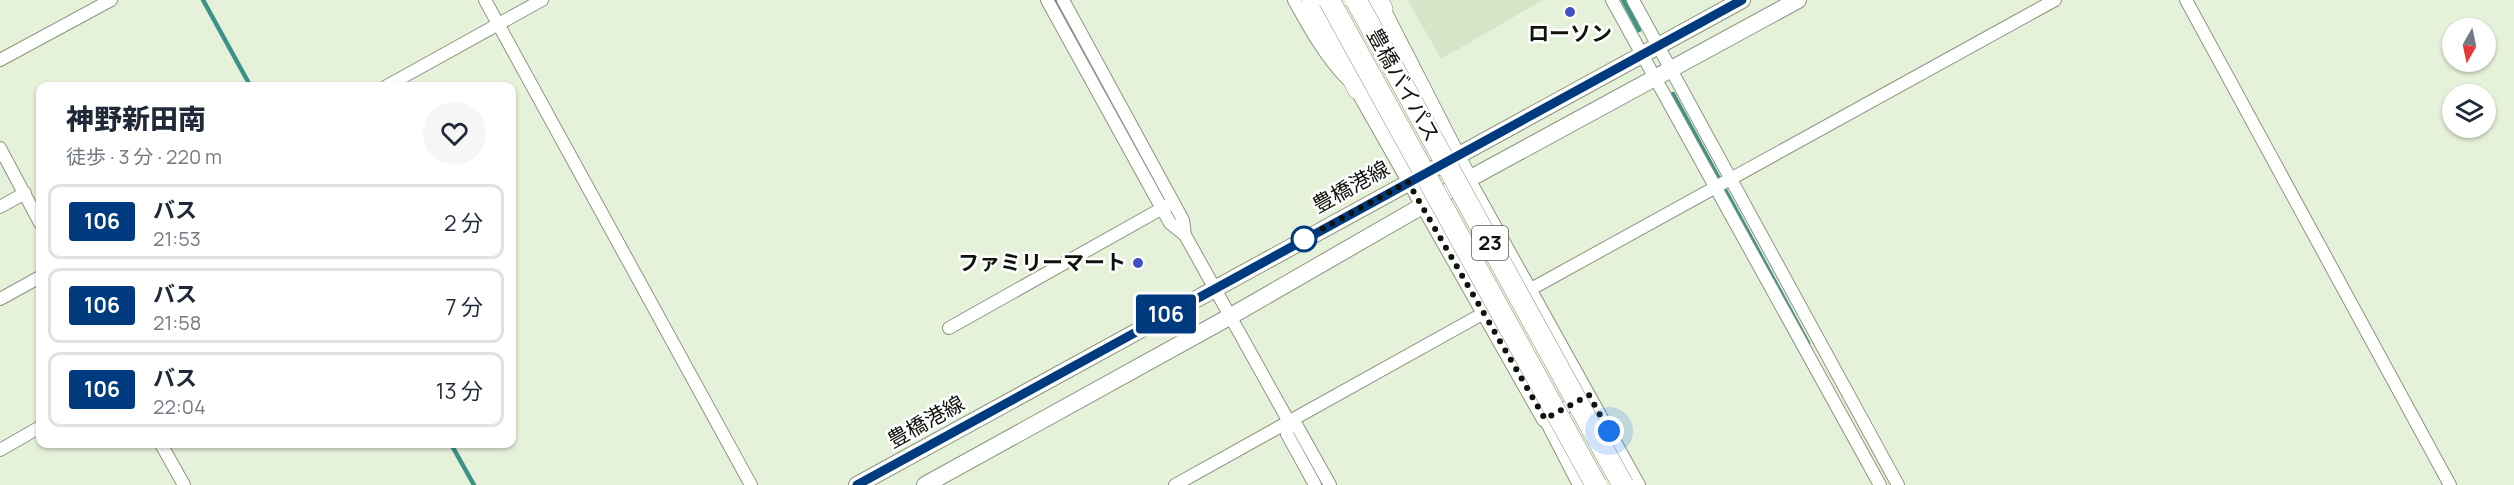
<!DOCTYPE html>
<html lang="ja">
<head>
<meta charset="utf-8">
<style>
  :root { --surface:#fff; --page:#f6f6f7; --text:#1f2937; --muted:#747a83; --line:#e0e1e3 }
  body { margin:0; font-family:Manrope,"Noto Sans JP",sans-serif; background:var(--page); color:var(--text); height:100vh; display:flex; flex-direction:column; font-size:22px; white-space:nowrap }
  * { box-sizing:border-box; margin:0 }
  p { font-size:20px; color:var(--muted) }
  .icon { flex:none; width:33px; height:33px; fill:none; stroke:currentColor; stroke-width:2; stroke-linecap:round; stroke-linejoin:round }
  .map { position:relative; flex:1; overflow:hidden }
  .side { position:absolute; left:36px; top:82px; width:480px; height:366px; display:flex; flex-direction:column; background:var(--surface); border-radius:12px; box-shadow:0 2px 4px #0004 }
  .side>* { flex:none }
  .badge { padding:0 12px; border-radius:4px; font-size:21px; line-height:39px }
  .needle { width:39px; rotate:189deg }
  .controls { position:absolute; left:2442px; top:18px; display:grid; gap:12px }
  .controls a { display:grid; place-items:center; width:54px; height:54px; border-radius:50%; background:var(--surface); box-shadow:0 2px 4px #0004; font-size:30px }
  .you { position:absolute; width:30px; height:30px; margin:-15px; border:4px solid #fff; border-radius:50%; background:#1a73e8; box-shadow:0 0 0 9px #1a73e833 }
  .map>.badge { position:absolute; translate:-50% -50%; box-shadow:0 0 0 3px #fff }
  .round { display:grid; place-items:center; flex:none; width:63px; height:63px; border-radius:32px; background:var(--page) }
  .headline { display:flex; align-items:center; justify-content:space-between; height:102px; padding:0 30px }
  h1 { font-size:28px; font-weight:800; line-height:45px }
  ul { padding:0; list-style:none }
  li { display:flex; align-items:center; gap:18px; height:75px; margin:0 12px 9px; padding:0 18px; border:3px solid var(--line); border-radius:12px }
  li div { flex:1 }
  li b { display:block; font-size:22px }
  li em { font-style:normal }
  li .badge { min-width:66px; font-weight:700; text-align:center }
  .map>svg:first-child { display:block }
  .built { fill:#d6e4c7 }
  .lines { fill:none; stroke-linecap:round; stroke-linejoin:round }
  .stream { stroke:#3d9288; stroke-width:4.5 }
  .street-casing { stroke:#8b9580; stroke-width:14 }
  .secondary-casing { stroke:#8b9580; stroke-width:18 }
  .highway-casing { stroke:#8b9580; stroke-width:22 }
  .street { stroke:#fff; stroke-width:12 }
  .secondary { stroke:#fff; stroke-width:16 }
  .highway { stroke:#fff; stroke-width:21 }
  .highway-bridge-casing { stroke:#8b9580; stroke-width:22; stroke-linecap:butt }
  .highway-bridge { stroke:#fff; stroke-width:21 }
  .line-casing { stroke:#fff; stroke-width:14 }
  .line { stroke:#003b80; stroke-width:9 }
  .walk { stroke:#0f130b; stroke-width:6; stroke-dasharray:0 10.8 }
  .poi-dot { fill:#3e50c3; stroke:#fff; stroke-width:2 }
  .stop-dot { fill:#fff; stroke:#003b80; stroke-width:3 }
  .labels { text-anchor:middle; stroke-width:5; stroke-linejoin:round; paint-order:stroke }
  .shield { fill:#fff; stroke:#575a54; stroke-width:1.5 }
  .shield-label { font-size:20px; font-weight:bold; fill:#0f130b }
  .poi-label { font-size:21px; font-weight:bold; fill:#0f130b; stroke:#fff }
  .street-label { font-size:21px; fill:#0f130b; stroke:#fff }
</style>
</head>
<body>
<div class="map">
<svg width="2514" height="485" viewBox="0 0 2514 485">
  <rect width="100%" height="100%" fill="#e6f1da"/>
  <!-- built -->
  <path class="built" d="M 1408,0 L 1543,0 L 1441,59 Z"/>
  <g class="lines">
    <!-- stream -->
    <path class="stream" d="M 203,0 L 251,87
      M 1054,0 L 1162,196
      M 1623,0 L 1639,30
      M 1673,94 L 1808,343
      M 1292,430 L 1309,461
      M 451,444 L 474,485"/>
    <!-- street casing -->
    <g class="street-casing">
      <path id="street" d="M 485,0 L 751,485
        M 1047,0 L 1170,223 L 1185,235
        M 1063,0 L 1183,220 L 1185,235 L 1289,422 L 1297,426 L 1330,485
        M 1294,0 C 1310,29 1325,56 1348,80
        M 1612,0 L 1880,485
        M 1633,0 L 1898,485
        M 2186,0 L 2450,485
        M 0,60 L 111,0
        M 385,87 L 542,0
        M 0,148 L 40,223
        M 1469,179 L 1639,485
        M 0,207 L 25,193
        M 1531,289 L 2055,0
        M 0,299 L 40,277
        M 949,328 L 1168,205
        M 1289,422 L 1287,434 L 1315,485
        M 161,444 L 184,485
        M 0,450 L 40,427
        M 1175,485 L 1484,313
        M 1579,485 L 1545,419 L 1581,399"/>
    </g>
    <!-- secondary casing -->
    <g class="secondary-casing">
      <path id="secondary" d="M 1382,9 L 1469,179
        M 1358,89 L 1545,419
        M 857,485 L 1742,0
        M 925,485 L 1231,316 L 1469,179 L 1798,0"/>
    </g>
    <!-- highway casing -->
    <g class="highway-casing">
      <path id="highway" d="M 1312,0 L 1340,50 L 1358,89
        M 1377,0 L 1382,9"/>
    </g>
    <!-- street -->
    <use href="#street" class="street"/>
    <!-- secondary -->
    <use href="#secondary" class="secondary"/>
    <!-- highway -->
    <use href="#highway" class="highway"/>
    <!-- highway-bridge casing -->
    <g class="highway-bridge-casing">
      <path id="highway-bridge" d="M 1329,0 L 1596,485
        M 1356,0 L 1623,485"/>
    </g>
    <!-- highway-bridge -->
    <use href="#highway-bridge" class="highway-bridge"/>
  </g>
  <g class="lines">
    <!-- line casing -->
    <g class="line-casing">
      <path id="line" d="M 857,485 L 1742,0"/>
    </g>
    <!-- line -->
    <use href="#line" class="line"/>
    <!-- walk -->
    <path class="walk" d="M 1304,239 L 1408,182 L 1545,419 L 1589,395 L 1609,431"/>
  </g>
  <!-- markers -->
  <g class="poi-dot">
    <circle cx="1570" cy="12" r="6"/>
    <circle cx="1138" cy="263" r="6"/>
  </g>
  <circle class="stop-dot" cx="1304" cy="239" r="12"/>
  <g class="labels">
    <!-- shield labels -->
    <rect class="shield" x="1472" y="226" width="36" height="34" rx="4.5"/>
    <g class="shield-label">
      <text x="1490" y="250">23</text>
    </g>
    <!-- poi labels -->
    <g class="poi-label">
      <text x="1570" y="41">ローソン</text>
      <text x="1126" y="270" text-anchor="end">ファミリーマート</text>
    </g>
    <!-- street labels -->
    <g class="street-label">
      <text transform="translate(1403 85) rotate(61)" y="7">豊橋バイパス</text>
      <text transform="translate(1351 187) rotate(-29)" y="7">豊橋港線</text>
      <text transform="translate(926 422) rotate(-29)" y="7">豊橋港線</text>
    </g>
  </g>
</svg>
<div class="controls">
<a><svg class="needle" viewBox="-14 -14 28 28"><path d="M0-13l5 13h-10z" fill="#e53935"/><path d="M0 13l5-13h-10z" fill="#747a83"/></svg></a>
<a><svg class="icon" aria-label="layers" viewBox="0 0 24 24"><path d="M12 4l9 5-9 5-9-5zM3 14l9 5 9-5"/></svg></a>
</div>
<div class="you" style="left:1609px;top:431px"></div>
<b class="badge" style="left:1166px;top:314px;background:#003b80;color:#fff">106</b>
<section class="side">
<div class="headline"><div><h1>神野新田南</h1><p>徒歩 · 3 分 · 220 m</p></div><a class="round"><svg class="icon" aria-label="heart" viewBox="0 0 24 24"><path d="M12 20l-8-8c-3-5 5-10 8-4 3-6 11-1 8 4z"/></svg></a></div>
<ul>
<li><span class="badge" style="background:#003b80;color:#fff">106</span><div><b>バス</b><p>21:53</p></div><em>2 分</em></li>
<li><span class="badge" style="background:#003b80;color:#fff">106</span><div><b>バス</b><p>21:58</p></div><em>7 分</em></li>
<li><span class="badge" style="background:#003b80;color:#fff">106</span><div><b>バス</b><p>22:04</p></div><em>13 分</em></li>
</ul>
</section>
</div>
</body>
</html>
